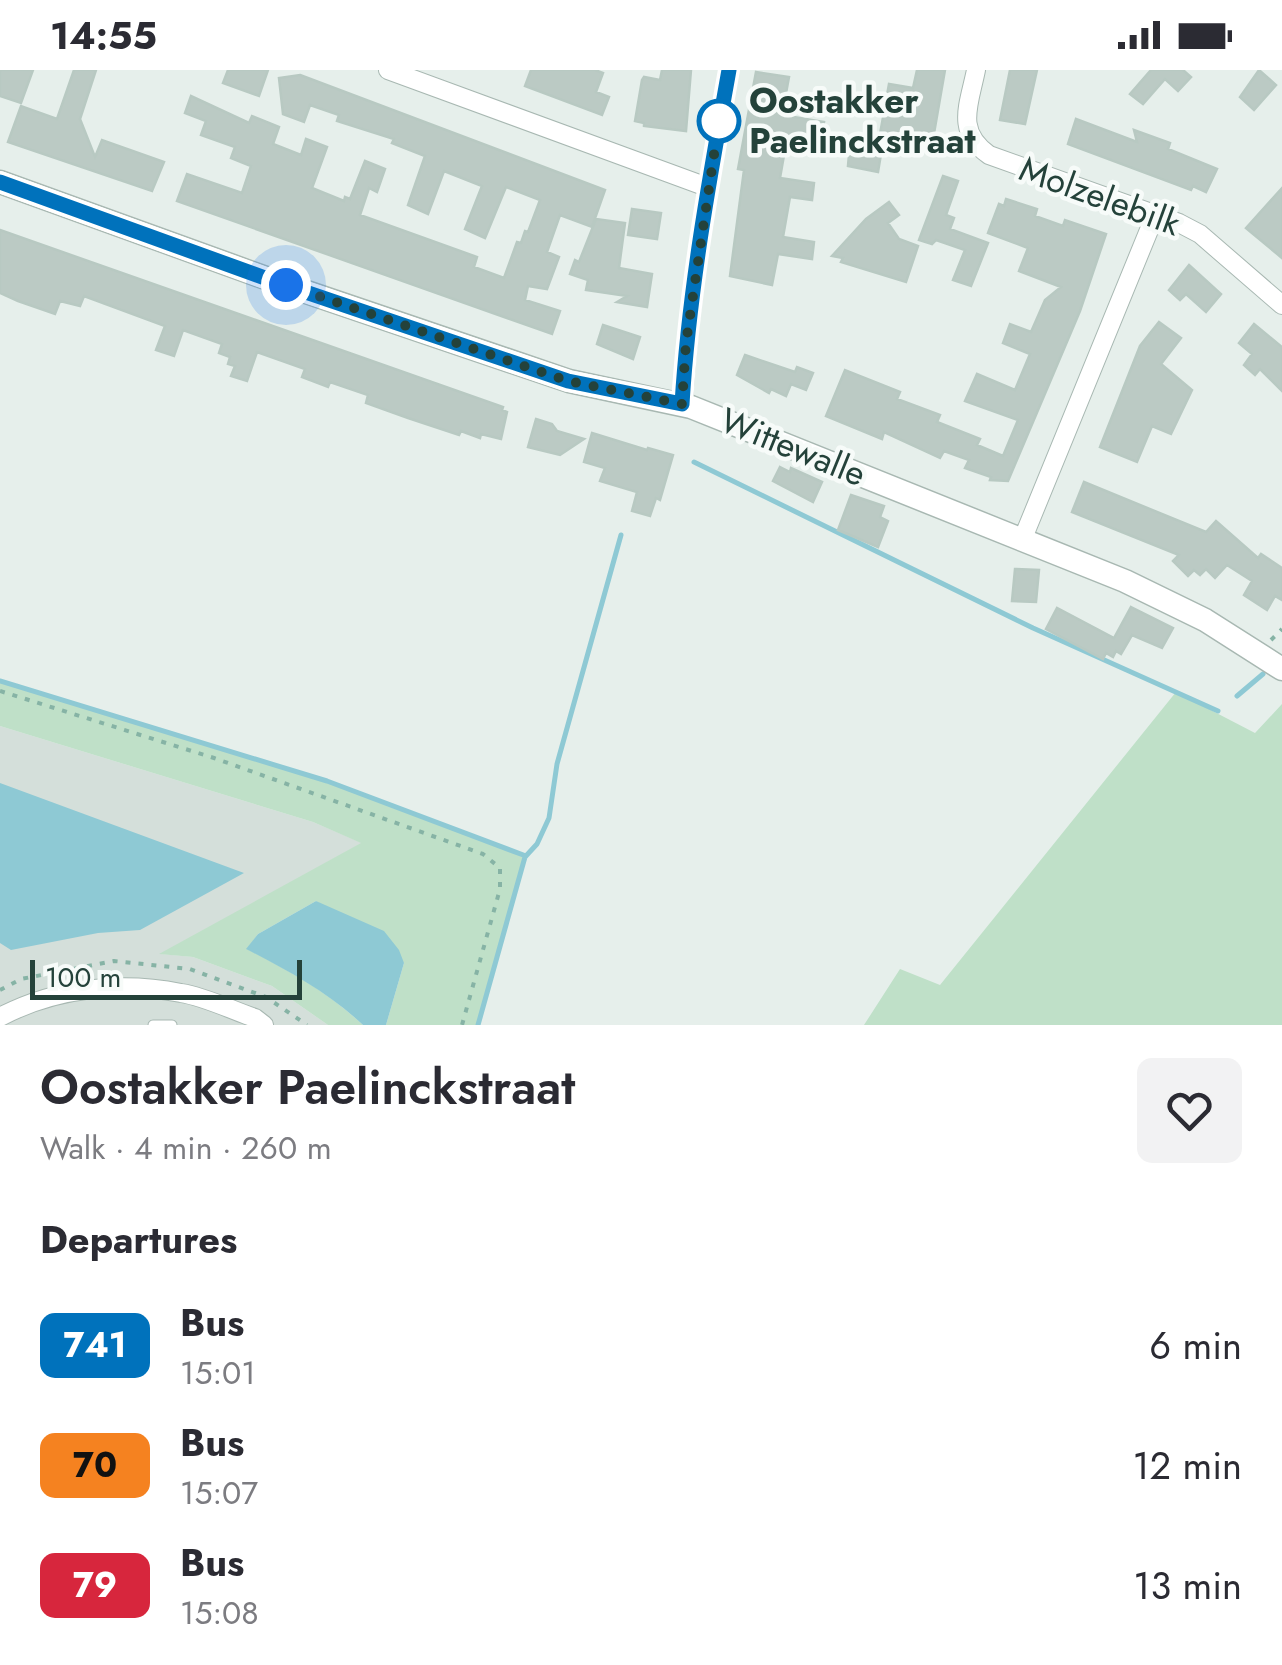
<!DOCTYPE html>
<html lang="en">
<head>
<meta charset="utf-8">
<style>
  :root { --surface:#fff; --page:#f2f2f3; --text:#2b2b33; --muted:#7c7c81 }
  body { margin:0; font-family:Jost,sans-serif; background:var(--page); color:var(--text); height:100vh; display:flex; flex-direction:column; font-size:38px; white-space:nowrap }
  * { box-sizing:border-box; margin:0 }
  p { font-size:32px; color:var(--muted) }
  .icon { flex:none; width:55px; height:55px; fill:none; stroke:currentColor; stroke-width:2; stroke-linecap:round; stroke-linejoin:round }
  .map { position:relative; height:955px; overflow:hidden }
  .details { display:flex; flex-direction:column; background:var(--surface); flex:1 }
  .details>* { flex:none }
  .badge { padding:0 20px; border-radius:15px; font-size:35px; line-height:65px }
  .scale { position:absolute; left:30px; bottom:25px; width:272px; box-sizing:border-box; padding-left:10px; border:5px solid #24423a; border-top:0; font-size:28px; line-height:35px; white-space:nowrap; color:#24423a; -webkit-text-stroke:8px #f7fbf9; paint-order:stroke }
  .you { position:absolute; width:50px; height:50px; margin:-25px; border:8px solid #fff; border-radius:50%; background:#1a73e8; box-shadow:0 0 0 15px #1a73e833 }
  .map>.badge { position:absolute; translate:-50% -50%; box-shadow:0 0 0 5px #fff }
  h2 { padding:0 40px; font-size:38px; line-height:90px }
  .round { display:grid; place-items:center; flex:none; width:105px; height:105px; border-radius:15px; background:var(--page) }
  .summary { display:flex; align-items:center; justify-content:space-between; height:170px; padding:0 40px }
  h1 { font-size:48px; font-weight:600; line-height:75px }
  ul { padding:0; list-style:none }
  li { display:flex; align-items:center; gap:30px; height:120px; padding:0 40px }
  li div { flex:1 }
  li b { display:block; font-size:38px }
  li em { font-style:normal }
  li .badge { min-width:110px; font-weight:700; text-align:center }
  .status { display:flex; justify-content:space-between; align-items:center; height:70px; padding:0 50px; background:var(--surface); direction:ltr }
  .status svg { height:28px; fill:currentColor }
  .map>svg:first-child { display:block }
  .built { fill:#d4dfda }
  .green { fill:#bfe0c8 }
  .water { fill:#8ec9d4 }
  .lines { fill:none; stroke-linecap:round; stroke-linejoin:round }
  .stream { stroke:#8ec9d4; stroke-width:5 }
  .building { fill:#bbcac4; stroke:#b8c9c2; stroke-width:2.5 }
  .service-casing { stroke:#a8b8b2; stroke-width:11 }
  .minor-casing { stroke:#a8b8b2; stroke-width:20 }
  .tertiary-casing { stroke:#a8b8b2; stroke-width:25 }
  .path { stroke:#86b3a5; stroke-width:4; stroke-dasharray:5 8; stroke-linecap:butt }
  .service { stroke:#fff; stroke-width:9 }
  .minor { stroke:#fff; stroke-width:18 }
  .tertiary { stroke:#fff; stroke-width:22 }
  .line-casing { stroke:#fff; stroke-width:22 }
  .line { stroke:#0072bc; stroke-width:15 }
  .walk { stroke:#24423a; stroke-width:10; stroke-dasharray:0 18 }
  .stop-dot { fill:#fff; stroke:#0072bc; stroke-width:5 }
  .labels { text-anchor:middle; stroke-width:9; stroke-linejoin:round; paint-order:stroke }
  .stop-label { font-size:35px; font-weight:bold; fill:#24423a; stroke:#f7fbf9; text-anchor:start }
  .street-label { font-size:35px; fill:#24423a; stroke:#f7fbf9 }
</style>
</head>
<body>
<div class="status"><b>14:55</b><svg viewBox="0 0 49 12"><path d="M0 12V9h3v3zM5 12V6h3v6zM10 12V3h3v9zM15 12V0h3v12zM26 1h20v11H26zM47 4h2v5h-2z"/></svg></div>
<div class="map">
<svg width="1282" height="955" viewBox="0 0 1282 955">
  <rect width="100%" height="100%" fill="#e6efeb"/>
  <!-- built -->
  <path class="built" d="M 0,656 L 313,752 L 362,773 L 161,884 L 193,887 L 272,916 L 328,955 L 0,955 Z"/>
  <!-- green -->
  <path class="green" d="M 0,611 L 327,711 L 526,786 L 478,955 L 386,955 L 404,893 L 316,831 L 258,864 L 247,879 C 288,900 329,923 363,955 L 328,955 L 272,916 L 193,887 L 159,884 L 361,773 L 313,752 L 0,656 Z
    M 1176,622 L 1255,663 L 1282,634 L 1282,955 L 864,955 L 900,899 L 940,915 Z"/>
  <!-- water -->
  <path class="water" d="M 0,713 L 244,803 L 140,860 L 98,863 L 11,880 L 0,873 Z
    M 316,831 L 384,861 L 399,880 L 404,893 L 386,955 L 363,955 C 329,923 287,900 246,879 L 258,864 Z"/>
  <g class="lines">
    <!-- stream -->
    <path class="stream" d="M 694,392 L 1033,558 L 1218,641
      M 0,611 L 327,711 L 526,786
      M 1237,626 L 1263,604
      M 478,955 L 525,787 L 537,774 L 549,748 L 557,694 L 621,465"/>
  </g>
  <!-- building -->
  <path class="building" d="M 0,0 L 33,0 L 21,33 L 0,26 Z
    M 74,0 L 96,0 L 80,49 L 95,87 L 102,70 L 164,92 L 152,121 L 8,72 L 21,36 L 57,49 Z
    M 228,0 L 268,0 L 259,26 L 223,13 Z
    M 531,0 L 595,0 L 603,3 L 596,22 L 609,27 L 602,45 L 525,16 Z
    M 662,0 L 691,0 L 686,61 L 644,56 L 644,53 L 635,51 L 642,10 L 644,7 L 660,10 Z
    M 917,0 L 945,0 L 932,75 L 880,64 L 889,14 L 913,18 Z
    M 1010,0 L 1037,0 L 1025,54 L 1000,50 Z
    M 1151,0 L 1183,0 L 1191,7 L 1178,21 L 1165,9 L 1143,34 L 1130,24 Z
    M 1259,0 L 1276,15 L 1254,40 L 1240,27 Z
    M 756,2 L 789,7 L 782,45 L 824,52 L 821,74 L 787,68 L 780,108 L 814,113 L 812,130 L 790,127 L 783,167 L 814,172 L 812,189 L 778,184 L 772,215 L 730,206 L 744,100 L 738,99 Z
    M 300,5 L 605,120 L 592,157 L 560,145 L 547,182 L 559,187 L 547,219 L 528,216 L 525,230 L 560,241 L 552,264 L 177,131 L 187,104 L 242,123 L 251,96 L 231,88 L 235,77 L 201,65 L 206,51 L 185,43 L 191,26 L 249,53 L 252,46 L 279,57 L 273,74 L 301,85 L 306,69 L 327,77 L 312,118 L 344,131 L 345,127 L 350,129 L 365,91 L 385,99 L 377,122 L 369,118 L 360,145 L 477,187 L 474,197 L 504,208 L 517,172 L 521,173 L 525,161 L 528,162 L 540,130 L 506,117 L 485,168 L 465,159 L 482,116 L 444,101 L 428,144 L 408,135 L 425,86 L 392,73 L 394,69 L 337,51 L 339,45 L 310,35 L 304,52 L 283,44 L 279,8 Z
    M 1076,49 L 1137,72 L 1134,60 L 1170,73 L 1168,79 L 1217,99 L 1206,122 L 1193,116 L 1191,120 L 1068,74 Z
    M 850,73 L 881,84 L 878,102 L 848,96 Z
    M 943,106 L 958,111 L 946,145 L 954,148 L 950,159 L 988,173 L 971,216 L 953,210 L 965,180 L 936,170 L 932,174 L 919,170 Z
    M 1282,118 L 1282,188 L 1246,158 Z
    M 1006,129 L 1037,139 L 1035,146 L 1063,156 L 1065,150 L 1106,164 L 1080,241 L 1008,411 L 990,410 L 991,407 L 965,398 L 969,390 L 944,381 L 940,388 L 884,362 L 882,369 L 826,346 L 845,300 L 900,322 L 897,329 L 940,345 L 937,352 L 980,369 L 977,375 L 1003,386 L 1018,350 L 965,331 L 977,304 L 1015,320 L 1030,284 L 1003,273 L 1010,254 L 1031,262 L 1045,230 L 1061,217 L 1019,201 L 1028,178 L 988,163 L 999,134 L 1004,136 Z
    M 889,132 L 899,145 L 888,153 L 899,169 L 918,176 L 906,212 L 841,192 L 843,188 L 832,186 L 866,149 Z
    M 632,139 L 661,143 L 657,169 L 628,165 Z
    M 596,149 L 625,153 L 619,198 L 652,204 L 647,237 L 617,232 L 627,226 L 586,220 L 588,210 L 570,204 L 575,190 L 579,192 Z
    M 0,160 L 503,337 L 502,340 L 507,342 L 501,369 L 481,364 L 480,368 L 461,361 L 459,365 L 408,348 L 366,333 L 368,325 L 330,312 L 328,317 L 302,307 L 305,299 L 257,282 L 247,311 L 231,306 L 235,296 L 228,294 L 230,287 L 219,283 L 222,274 L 183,260 L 174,286 L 156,280 L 165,256 L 84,226 L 80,236 L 60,231 L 55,244 L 18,231 L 0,223 Z
    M 1189,195 L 1221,224 L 1206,242 L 1186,224 L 1180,230 L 1169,220 Z
    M 1159,252 L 1181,268 L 1161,294 L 1192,320 L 1171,364 L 1152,356 L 1137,392 L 1100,377 L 1140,276 Z
    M 1254,254 L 1282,277 L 1282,321 L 1260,299 L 1255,305 L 1244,295 L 1252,284 L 1239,273 Z
    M 603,255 L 640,267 L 633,289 L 597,274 Z
    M 745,285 L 795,302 L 797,297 L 813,303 L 806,320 L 791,314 L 786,326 L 771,319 L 769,323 L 737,305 Z
    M 536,349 L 552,354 L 557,361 L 584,369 L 560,385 L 528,377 Z
    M 592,363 L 647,380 L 648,378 L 673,385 L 660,430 L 656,428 L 650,446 L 632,441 L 637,422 L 600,411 L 605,398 L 584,392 Z
    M 780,397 L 790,402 L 791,398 L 822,412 L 813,432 L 773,411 Z
    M 1084,412 L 1206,462 L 1216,451 L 1258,488 L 1261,484 L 1282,498 L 1282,530 L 1275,526 L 1267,540 L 1244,525 L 1252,511 L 1227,495 L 1215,508 L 1206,499 L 1200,505 L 1194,500 L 1188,506 L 1173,491 L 1179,485 L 1072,442 Z
    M 851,425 L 884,436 L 880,447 L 888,451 L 878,477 L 838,460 Z
    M 1015,499 L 1039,500 L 1036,532 L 1012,531 Z
    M 1131,537 L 1173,558 L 1162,578 L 1132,565 L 1121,584 L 1116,581 L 1113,587 L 1106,583 L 1103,589 L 1046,559 L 1057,538 L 1114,568 Z"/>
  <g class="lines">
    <!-- service casing -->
    <g class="service-casing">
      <path id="service" d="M 153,955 L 172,955"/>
    </g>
    <!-- minor casing -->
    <g class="minor-casing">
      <path id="minor" d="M 388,0 L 707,117
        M 976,0 C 969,35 955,61 989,85 L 1179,153 L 1200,164 L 1282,235
        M 683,334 C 689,221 709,111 729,0
        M 1023,468 L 1156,143
        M 0,947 C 55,918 120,911 181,923 C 206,927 231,940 255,948 L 264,955"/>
    </g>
    <!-- tertiary casing -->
    <g class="tertiary-casing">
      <path id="tertiary" d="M 0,112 L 277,212 L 569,311 L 691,337 L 1125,511 L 1205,550 L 1282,599"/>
    </g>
    <!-- path -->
    <path class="path" d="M 1271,570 L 1282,559
      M 0,621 L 214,688 L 483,784 L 500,798 L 500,819 L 462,955
      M 0,920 L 21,909 L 114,891 L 190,899 L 266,927 L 307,955"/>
    <!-- service -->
    <use href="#service" class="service"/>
    <!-- minor -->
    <use href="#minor" class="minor"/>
    <!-- tertiary -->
    <use href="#tertiary" class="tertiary"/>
  </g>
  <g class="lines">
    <!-- line casing -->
    <g class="line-casing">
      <path id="line" d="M 0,112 L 276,212 L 568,311 L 682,334 C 689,221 709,111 729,0"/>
    </g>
    <!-- line -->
    <use href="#line" class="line"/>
    <!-- walk -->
    <path class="walk" d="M 286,215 L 568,311 L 682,334 L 686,273 L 719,51"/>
  </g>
  <!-- markers -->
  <circle class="stop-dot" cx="719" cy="51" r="20"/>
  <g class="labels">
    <!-- stop labels -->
    <g class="stop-label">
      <text x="749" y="43">Oostakker<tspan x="749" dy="40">Paelinckstraat</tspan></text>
    </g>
    <!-- street labels -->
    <g class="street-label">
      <text transform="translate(1100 126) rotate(20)" y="12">Molzelebilk</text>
      <text transform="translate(793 377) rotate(22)" y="12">Wittewalle</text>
    </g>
  </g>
</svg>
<div class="scale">100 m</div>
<div class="you" style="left:286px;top:215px"></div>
</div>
<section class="details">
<div class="summary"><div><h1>Oostakker Paelinckstraat</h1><p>Walk · 4 min · 260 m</p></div><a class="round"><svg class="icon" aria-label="heart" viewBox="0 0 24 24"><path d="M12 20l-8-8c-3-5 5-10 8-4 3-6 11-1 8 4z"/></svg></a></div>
<h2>Departures</h2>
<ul>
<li><span class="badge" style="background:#0072bc;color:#fff">741</span><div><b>Bus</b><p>15:01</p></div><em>6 min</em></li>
<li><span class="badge" style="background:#f58220;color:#111">70</span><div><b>Bus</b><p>15:07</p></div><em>12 min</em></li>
<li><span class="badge" style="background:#d7263d;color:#fff">79</span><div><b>Bus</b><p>15:08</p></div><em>13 min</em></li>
</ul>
</section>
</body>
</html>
